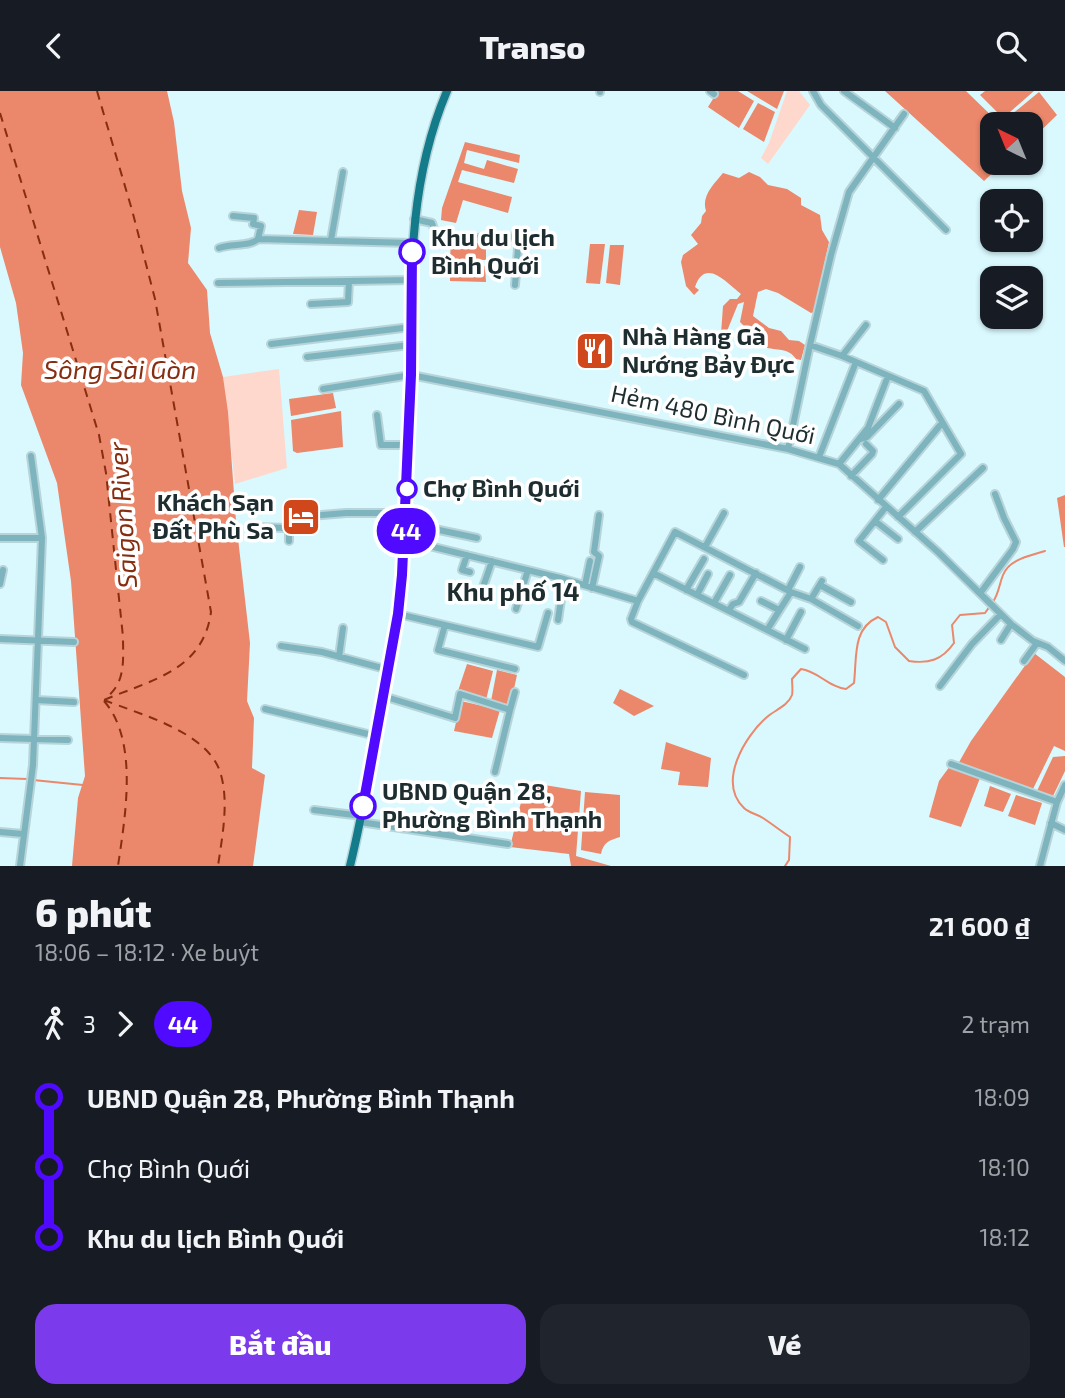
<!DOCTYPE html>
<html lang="vi">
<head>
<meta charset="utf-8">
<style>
  :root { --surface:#171b24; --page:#20242c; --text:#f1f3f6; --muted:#9ea1a6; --accent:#7c3aed }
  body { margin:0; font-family:"Exo 2",sans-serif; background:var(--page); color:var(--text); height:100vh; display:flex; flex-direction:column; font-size:26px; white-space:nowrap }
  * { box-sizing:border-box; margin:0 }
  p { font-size:23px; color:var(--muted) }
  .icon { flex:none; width:38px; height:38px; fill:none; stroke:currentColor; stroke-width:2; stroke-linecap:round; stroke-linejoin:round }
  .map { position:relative; height:775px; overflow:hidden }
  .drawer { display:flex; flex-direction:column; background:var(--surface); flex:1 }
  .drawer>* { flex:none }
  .badge { padding:0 14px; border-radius:23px; font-size:24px; line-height:46px }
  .needle { width:46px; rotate:317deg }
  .buttons { position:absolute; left:980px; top:21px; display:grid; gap:14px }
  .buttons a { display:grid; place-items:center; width:63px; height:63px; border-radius:14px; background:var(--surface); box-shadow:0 2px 5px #0004; font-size:35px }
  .map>.badge { position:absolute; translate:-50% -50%; box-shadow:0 0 0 4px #fff }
  .legs { display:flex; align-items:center; gap:10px; height:77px; padding:0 35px; font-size:23px }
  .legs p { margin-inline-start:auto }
  .summary { display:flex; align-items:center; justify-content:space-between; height:119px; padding:0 35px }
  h1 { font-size:38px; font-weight:800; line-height:52px }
  .cta { display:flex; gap:14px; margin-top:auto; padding:14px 35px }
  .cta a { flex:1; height:80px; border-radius:21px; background:var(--accent); color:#fff; font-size:28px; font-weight:800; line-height:80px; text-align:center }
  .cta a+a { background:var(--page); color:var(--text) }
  ul { padding:0 35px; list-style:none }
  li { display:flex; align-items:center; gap:24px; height:70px; font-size:26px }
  li i { display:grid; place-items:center; width:10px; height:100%; margin:0 9px; background:currentColor }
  li i::after { content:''; width:18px; height:18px; margin:-9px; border:5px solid; border-radius:50%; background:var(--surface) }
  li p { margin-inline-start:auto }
  li:first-child i { background:linear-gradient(#0000 50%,currentColor 0) }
  li:last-child i { background:linear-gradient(currentColor 50%,#0000 0) }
  header { display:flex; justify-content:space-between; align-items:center; height:91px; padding:0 35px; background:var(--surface); font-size:32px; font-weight:800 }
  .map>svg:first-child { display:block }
  .green { fill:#fed8cc }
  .water { fill:#eb876a }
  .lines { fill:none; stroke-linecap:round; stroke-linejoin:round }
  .stream { stroke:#eb876a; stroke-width:2 }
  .ferry { stroke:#872e11; stroke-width:2; stroke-dasharray:9 7; stroke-linecap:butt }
  .minor-casing { stroke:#b7d4d9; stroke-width:10 }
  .major-casing { stroke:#b7d4d9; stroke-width:11 }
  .minor { stroke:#7eb4be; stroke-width:6 }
  .major { stroke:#147b8a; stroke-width:8 }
  .line-1-casing { stroke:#fff; stroke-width:16 }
  .line-1 { stroke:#4f0aff; stroke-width:10 }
  .stop-1-dot { fill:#fff; stroke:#4f0aff; stroke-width:3.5 }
  .labels { text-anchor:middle; stroke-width:7; stroke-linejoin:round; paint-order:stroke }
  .stop-label { font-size:24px; font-weight:bold; fill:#1d2d30; stroke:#fff; text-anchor:start }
  .poi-label { font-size:24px; font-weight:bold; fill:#1d2d30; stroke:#fff; text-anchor:start }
  .street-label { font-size:24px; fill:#1d2d30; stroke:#fff }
  .water-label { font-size:26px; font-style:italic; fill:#872e11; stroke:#fff }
  .neighbourhood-label { font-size:26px; font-weight:bold; fill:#1d2d30; stroke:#fff }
</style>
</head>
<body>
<header><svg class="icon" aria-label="back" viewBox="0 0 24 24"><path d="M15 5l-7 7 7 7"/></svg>Transo<svg class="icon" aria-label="search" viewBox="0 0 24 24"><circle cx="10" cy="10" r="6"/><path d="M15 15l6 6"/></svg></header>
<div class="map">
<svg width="1065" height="775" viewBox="0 0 1065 775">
  <rect width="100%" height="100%" fill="#d9f9fe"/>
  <!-- green -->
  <path class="green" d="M 787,0 L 799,0 L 810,14 L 768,73 L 761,67 L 769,52 Z
    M 279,278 L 287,377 L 235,393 L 223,286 Z"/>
  <!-- water -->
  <path class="water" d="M 0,0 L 167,0 L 174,31 L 182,100 L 191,137 L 188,172 L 207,199 L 210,242 L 223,286 L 228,321 L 236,430 L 250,552 L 247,610 L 254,627 L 252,677 L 265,684 L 253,775 L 72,775 L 78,707 L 85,685 L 71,490 L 57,392 L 21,294 L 23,262 L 16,212 L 0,156 Z
    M 718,0 L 738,0 L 754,10 L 739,37 L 708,16 Z
    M 747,0 L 784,0 L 777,18 Z
    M 885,0 L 966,0 L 1000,33 L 992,33 L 992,72 L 1003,72 L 984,90 Z
    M 985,0 L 1034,0 L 1003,27 L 980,4 Z
    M 1039,1 L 1057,24 L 1031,49 L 1031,33 L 1009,33 L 1005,29 Z
    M 758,12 L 775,21 L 764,51 L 743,38 Z
    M 465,51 L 520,64 L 519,72 L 467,59 L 464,72 L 484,78 L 487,69 L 518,78 L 514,92 L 462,79 L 458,91 L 512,106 L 508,122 L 463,109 L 456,132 L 441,129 L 442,117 Z
    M 749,81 L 760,86 L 768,94 L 787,98 L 801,107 L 801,114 L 820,124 L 822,139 L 829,151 L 814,221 L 811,222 L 778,202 L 766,198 L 758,201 L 753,225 L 769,237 L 781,240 L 789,249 L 799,250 L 805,254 L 801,269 L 796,268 C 788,256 777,260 764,256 L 757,242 L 748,239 L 740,231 L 744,211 L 738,213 L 725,245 L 721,243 L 723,215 L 730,208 L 737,208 L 741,203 C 727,192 705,166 695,196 L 699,199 L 694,204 L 686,195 L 681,171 L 683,164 L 698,153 L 691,144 L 701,132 L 702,125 L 706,120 C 701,105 714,93 723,82 L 739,87 Z
    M 299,119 L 317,121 L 313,144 L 293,143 Z
    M 451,150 L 486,150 L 486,169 L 450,168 Z
    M 590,153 L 605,153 L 600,193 L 586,192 Z
    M 610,154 L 624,154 L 620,194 L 606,192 Z
    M 450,173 L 485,175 L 486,191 L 450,190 Z
    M 333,302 L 336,317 L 291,325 L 289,308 Z
    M 341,320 L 343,356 L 297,362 L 293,360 L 291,329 Z
    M 1065,404 L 1065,456 L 1064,456 L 1057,407 Z
    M 1034,562 L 1065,586 L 1065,660 L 1054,655 L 1033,698 L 958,673 L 971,650 Z
    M 467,573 L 493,580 L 486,609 L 458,600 Z
    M 497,579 L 517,584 L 510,616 L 491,610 Z
    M 620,598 L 654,615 L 634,625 L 613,612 Z
    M 461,610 L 500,619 L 492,647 L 454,640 Z
    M 666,651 L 711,667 L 708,696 L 678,694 L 680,681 L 661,678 Z
    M 1065,665 L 1065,680 L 1053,705 L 1037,700 L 1053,666 Z
    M 950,675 L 980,687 L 961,736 L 929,726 L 939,690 Z
    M 526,691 L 581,700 L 576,765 L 611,775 L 571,775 L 569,763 L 510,756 Z
    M 990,695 L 1011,703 L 1003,721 L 984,715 Z
    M 585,701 L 620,704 L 620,746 C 609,749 603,752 601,763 L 581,759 Z
    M 1016,704 L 1042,712 L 1035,734 L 1008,725 Z"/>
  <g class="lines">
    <!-- stream -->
    <path class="stream" d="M 993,511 C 999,502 999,494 1003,484 C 1009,468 1030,465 1045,460
      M 0,687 L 27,688
      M 33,689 L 83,694
      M 785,775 L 789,769 L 790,746 C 781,740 772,733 763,727 C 757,723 749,722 744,717 C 717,691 745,645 767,626 C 775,619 788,615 792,604 C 793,600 792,592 792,588 L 801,578 C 818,580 828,596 846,598 L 854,592 C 857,566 852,538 878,526 L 886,531 L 895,556 L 909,570 C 929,573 942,569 954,552 L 952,534 L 960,524 L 985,522 L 990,515"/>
    <!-- ferry -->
    <path class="ferry" d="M 97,0 L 132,119 L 155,208 L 211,521 C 203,580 151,589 104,609
      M 0,22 L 99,344 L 106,382 L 123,546 C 123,568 126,591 107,606
      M 104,609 C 141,624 210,641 221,684 C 229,712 222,747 218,775
      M 104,610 C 139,650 125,726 118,775"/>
    <!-- minor casing -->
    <g class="minor-casing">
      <path id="minor" d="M 710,0 L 714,3
        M 813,0 L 821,14 L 946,139
        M 844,0 L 895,37
        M 600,1 L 600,0
        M 233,125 L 254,127 L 253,133 L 261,135 L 258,148 L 411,152
        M 414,128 L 432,132 L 435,142 L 450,148 L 527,145
        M 331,149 L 343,81
        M 219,157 C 231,152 250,156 258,148
        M 218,192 L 412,189
        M 515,194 L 519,145
        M 311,213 L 348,211 L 349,190
        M 271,253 L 411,236
        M 810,254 L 831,164 L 849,101 L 904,23
        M 842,265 L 924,300 L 961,363 L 898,426
        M 307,266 L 410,254
        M 323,298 L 411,284 L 788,358 L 839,373 L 938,461 L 1011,533 L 1033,550 L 1048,556 L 1065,570
        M 377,324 L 381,354 L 407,354
        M 860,348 L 867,346 L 899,313
        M 788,358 L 810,254 L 842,265 L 866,234
        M 819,366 L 856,271
        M 839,373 L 868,337 L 888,285
        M 851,385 L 872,363 L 873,360 L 866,353
        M 878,409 L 942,332
        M 875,430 L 898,448
        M 249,436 L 289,437 L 298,426 L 346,422 L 406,422
        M 289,437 L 289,450
        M 406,439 L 429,442 L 439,439 L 477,447
        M 915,441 L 983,377
        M 0,447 L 42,447
        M 405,449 L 560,487 L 638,510 L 675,441 L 791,501 L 811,508 L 858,535
        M 705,456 L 724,422
        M 467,464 L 462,479 L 470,481
        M 883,469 L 859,450 L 886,416
        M 653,482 L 805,558
        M 0,493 L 3,479
        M 585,494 L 590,470
        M 820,494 L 851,511
        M 592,497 L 599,465 L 594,461 L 599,424
        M 482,499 L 492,470
        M 686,499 L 704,468
        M 788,499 L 800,476
        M 981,501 L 1013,458 L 1016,451 L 1004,427 L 995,403
        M 697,504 L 708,483
        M 811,508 L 822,490
        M 638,510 L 631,528 L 632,531 L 744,584
        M 761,510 L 779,519
        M 714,512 L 730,484
        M 516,518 L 528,479
        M 729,519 L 733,513 L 739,511 L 756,482
        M 398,523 L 538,556 L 548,522
        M 558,529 L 564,488
        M 445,534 L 438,559 L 515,578
        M 767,539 L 791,501
        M 0,548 L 74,551
        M 786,549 L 801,521
        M 1001,549 L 1011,533
        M 281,555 L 322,561 L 389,579
        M 339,566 L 343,537
        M 1024,570 L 1037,552
        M 940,595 L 972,553 L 1000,524
        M 383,605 L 455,627 L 460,603 L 510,619 L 495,681
        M 36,609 L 74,611
        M 265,618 L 376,645
        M 510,619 L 515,601
        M 0,647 L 68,649
        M 951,673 L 1057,711
        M 314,719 L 362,725
        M 360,731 L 508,753
        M 1051,732 L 1065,739
        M 0,741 L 23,743
        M 20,775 L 33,674 L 42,447 L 31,365
        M 1040,775 L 1057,711 L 1065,694"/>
    </g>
    <!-- major casing -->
    <g class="major-casing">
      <path id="major" d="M 350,775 C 363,722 372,668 382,614 C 392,556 403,499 406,441 C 408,388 410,334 411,281 C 411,183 408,92 447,0"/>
    </g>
    <!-- minor -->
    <use href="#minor" class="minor"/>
    <!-- major -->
    <use href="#major" class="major"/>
  </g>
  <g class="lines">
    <!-- line-1 casing -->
    <g class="line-1-casing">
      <path id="line-1" d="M 363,715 L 398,523 L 402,484 L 411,284 L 412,161"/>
    </g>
    <!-- line-1 -->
    <use href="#line-1" class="line-1"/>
  </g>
  <!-- icons -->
  <defs>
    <g id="restaurant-square" transform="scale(2.0125)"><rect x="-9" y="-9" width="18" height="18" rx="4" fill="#cf471a" stroke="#fff"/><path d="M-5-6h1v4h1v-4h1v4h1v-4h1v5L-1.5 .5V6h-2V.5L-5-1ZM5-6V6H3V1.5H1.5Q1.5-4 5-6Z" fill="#fff"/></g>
    <g id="hotel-square" transform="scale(2.0125)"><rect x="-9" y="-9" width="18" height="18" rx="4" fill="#cf471a" stroke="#fff"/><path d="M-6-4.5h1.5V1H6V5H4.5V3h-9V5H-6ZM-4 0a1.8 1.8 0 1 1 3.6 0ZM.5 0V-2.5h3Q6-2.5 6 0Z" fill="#fff"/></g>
  </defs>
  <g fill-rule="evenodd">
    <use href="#restaurant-square" x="595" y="260"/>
    <use href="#hotel-square" x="301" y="426"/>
  </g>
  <!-- markers -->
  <g class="stop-1-dot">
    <circle cx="412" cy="161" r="12"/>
    <circle cx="407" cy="398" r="9"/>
    <circle cx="363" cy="715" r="12"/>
  </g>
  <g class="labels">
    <!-- stop labels -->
    <g class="stop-label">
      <text x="431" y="155">Khu du lịch<tspan x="431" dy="28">Bình Quới</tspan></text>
      <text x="423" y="406">Chợ Bình Quới</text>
      <text x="382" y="709">UBND Quận 28,<tspan x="382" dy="28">Phường Bình Thạnh</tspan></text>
    </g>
    <!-- poi labels -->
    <g class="poi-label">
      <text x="622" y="254">Nhà Hàng Gà<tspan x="622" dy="28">Nướng Bảy Đực</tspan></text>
      <text x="274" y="420" text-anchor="end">Khách Sạn<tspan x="274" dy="28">Đất Phù Sa</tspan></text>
    </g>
    <!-- street labels -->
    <g class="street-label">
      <text transform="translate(713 324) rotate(12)" y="8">Hẻm 480 Bình Quới</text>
    </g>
    <!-- water labels -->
    <g class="water-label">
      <text x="120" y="288">Sông Sài Gòn</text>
      <text transform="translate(123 424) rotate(-94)" y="9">Saigon River</text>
    </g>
    <!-- neighbourhood labels -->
    <g class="neighbourhood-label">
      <text x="513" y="510">Khu phố 14</text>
    </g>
  </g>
</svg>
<div class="buttons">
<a><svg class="needle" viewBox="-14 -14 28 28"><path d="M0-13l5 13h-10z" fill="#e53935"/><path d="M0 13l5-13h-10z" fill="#9ea1a6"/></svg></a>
<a><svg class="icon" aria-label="locate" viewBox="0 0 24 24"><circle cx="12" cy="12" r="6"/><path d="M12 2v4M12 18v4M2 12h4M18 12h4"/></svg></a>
<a><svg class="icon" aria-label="layers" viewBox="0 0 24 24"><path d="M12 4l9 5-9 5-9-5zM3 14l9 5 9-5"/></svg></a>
</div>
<b class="badge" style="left:406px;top:440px;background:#4f0aff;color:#fff">44</b>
</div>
<section class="drawer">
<div class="summary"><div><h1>6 phút</h1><p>18:06 – 18:12 · Xe buýt</p></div><b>21 600 ₫</b></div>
<div class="legs"><svg class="icon" aria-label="walk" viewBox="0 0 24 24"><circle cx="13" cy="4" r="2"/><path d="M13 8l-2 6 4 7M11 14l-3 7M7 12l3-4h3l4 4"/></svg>3<svg class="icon" aria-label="forward" viewBox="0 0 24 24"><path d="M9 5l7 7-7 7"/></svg><b class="badge" style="background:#4f0aff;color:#fff">44</b><p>2 trạm</p></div>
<ul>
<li><i style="color:#4f0aff"></i><b>UBND Quận 28, Phường Bình Thạnh</b><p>18:09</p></li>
<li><i style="color:#4f0aff"></i><span>Chợ Bình Quới</span><p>18:10</p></li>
<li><i style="color:#4f0aff"></i><b>Khu du lịch Bình Quới</b><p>18:12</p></li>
</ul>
<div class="cta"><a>Bắt đầu</a><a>Vé</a></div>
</section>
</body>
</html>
